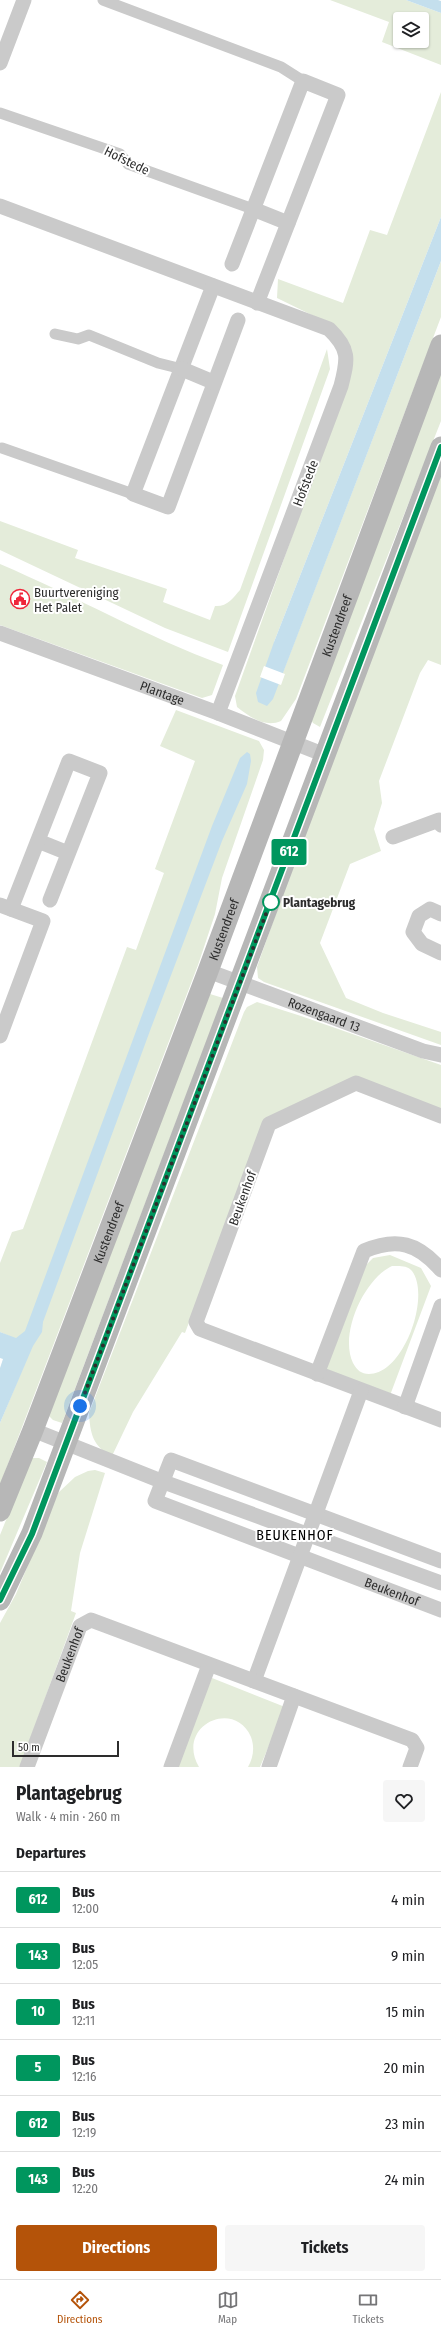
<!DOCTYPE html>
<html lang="en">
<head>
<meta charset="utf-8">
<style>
  :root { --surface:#fff; --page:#f6f6f6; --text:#202124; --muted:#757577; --line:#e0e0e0; --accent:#b45309 }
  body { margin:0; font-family:"Fira Sans Condensed",sans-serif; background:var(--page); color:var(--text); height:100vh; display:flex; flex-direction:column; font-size:15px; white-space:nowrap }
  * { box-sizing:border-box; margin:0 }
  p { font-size:13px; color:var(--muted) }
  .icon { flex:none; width:22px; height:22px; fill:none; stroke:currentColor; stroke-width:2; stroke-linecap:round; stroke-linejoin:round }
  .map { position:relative; height:1767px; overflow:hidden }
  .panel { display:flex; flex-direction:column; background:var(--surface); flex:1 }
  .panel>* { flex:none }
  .badge { padding:0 8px; border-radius:3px; font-size:14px; line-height:26px }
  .buttons { position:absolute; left:393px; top:12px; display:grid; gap:8px }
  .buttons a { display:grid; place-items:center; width:36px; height:36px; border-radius:4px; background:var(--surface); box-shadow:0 1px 3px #0004; font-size:20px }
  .scale { position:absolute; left:12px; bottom:10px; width:107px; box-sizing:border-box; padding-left:4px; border:2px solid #2d2d2d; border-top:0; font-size:11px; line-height:14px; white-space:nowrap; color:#2d2d2d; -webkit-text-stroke:3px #fff; paint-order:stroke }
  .you { position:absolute; width:20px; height:20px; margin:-10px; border:3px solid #fff; border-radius:50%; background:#1a73e8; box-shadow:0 0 0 6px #1a73e833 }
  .map>.badge { position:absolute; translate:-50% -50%; box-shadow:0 0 0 2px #fff }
  h2 { padding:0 16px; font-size:15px; line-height:36px }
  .round { display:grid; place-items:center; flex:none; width:42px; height:42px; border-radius:4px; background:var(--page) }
  .head { display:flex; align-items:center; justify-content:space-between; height:68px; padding:0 16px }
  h1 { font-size:19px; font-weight:700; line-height:30px }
  .cta { display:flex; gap:8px; margin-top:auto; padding:8px 16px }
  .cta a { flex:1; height:46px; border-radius:4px; background:var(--accent); color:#fff; font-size:16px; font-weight:700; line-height:46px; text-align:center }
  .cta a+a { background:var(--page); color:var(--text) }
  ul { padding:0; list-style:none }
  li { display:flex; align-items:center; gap:12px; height:56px; padding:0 16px; border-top:1px solid var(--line) }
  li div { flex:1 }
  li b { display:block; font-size:15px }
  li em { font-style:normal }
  li .badge { min-width:44px; font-weight:700; text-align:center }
  .tab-bar { display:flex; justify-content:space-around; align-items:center; height:56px; border-top:1px solid var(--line); background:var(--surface); font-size:11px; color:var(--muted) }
  .tab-bar a { display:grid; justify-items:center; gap:2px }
  .tab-bar .current { color:var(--accent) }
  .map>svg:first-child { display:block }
  .green { fill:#e4ecda; fill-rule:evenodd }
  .water { fill:#c4dfed }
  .pier { fill:#fff }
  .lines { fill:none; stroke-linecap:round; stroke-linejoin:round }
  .pedestrian { stroke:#cacaca; stroke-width:11 }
  .minor { stroke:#cacaca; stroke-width:15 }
  .secondary { stroke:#b7b7b7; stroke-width:21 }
  .line-casing { stroke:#fff; stroke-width:9 }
  .line { stroke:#00965e; stroke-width:6 }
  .walk { stroke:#2d2d2d; stroke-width:4; stroke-dasharray:0 7.2 }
  .stop-dot { fill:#fff; stroke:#00965e; stroke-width:2 }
  .labels { text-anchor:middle; stroke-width:4; stroke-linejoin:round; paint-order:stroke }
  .street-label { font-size:13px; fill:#2d2d2d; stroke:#fff }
  .poi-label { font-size:13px; fill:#2d2d2d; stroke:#fff; text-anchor:start }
  .stop-label { font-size:13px; font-weight:bold; fill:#2d2d2d; stroke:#fff; text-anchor:start }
  .neighbourhood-label { font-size:14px; letter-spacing:1px; fill:#000; stroke:#fff }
</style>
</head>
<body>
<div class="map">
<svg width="441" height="1767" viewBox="0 0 441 1767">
  <rect width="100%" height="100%" fill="#fff"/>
  <!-- green -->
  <path class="green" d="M 330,0 L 406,0 L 441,13 L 441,65 L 382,42 L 389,22 ZM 400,19 L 422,19 L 422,41 L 400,41 Z
    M 441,92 L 441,217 L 274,642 L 283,672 L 441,261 L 441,317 L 296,699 L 281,721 C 265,728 250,717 237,707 L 235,696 L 351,371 L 322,320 L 277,298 L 278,279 L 343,303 L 370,230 L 387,235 Z
    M 327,349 L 330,369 L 228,652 L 165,628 L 0,550 L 0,521 L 78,550 L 75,558 L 167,589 L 163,602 L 210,620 L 215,606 C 227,607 233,598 240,590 Z
    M 441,367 L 441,421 L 320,727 L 313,723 L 310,718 Z
    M 441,470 L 441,665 L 428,660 L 420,673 L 379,781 L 382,803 L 374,829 L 381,851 L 350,864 L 320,943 L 346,998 L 383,1013 L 441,1032 L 441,1045 L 264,982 L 258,978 L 257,967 L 331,758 Z
    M 0,564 C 75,596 147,637 223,665 L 212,695 L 202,698 L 0,625 Z
    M 176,710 L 259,741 L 264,750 L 263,760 L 222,878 L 215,914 L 198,965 L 0,1485 L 0,1423 L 32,1346 L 0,1332 L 0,1263 L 12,1232 L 23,1229 L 127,947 L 136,950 L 164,873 L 155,869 L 195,761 L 160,746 Z
    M 210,994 L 223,998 L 62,1423 L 53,1420 L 47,1414 Z
    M 257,1002 L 301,1016 L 441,1065 L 441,1120 L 356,1086 L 260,1134 L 185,1333 L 182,1332 L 133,1412 L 112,1456 C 93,1447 90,1433 89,1413 L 244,1012 L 247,1007 Z
    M 390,1255 L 421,1268 L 431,1286 L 389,1398 L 324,1374 L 366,1265 L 373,1258 ZM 392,1266 C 399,1266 407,1265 412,1271 C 431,1296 404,1374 369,1374 C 361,1374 357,1370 353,1363 C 339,1334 364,1279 392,1266 Z
    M 31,1458 L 39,1458 L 47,1462 L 0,1573 L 0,1535 Z
    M 95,1470 L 105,1473 L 80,1553 L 71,1611 L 76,1613 L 20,1767 L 0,1767 L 0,1623 L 16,1594 L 58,1493 L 75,1477 L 88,1471 Z
    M 212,1678 L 285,1707 L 260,1767 L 248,1767 C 253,1758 255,1748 251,1737 C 234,1698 175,1726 199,1767 L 173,1767 Z"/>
  <!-- water -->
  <path class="water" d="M 406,0 L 438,0 L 441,1 L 441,13 Z
    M 441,217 L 441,261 L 273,699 L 267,706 L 258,702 L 256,693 L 274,642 Z
    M 247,752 L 250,754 L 251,761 L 247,784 L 222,841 L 151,1028 L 43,1322 L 42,1332 L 33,1346 L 0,1423 L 0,1368 L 3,1359 L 0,1358 L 0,1332 L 16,1338 L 25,1331 L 212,826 L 240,758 Z"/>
  <!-- pier -->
  <path class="pier" d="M 264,666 L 285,674 L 281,685 L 260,677 Z"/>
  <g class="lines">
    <!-- pedestrian -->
    <path class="pedestrian" d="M 103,0 L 281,67 L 303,81
      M 0,113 L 120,154 L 128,164 L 253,209
      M 55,334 L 78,339 L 89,335 L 158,363 L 182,369
      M 2,448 L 133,494"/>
    <!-- minor -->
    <g class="minor">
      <path d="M 0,63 L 24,0"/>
      <path d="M 0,206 L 329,329 C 350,349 348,359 341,386 L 218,713"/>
      <path d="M 253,209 L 288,223"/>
      <path d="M 232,264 L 303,81 L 338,95 L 257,303"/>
      <path d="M 213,286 L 133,494 L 168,507 L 238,320"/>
      <path d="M 182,369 L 213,382"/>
      <path id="s1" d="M 0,633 L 218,713 L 325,755"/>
      <path d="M 393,837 L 439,820 L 441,825"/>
      <path d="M 38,841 L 68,853"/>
      <path d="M 0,905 L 43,921 L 0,1036"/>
      <path d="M 11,909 L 69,761 L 100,773 L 50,900"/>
      <path d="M 441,914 L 430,909 L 419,916 L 413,932 L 422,944 L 441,953"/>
      <path id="s2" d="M 208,971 L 423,1051 L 441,1055"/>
      <path d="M 441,1116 L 356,1083 L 269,1124 L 196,1322 L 200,1329 L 441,1420"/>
      <path d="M 317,1374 L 364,1251 C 397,1237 418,1243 441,1270"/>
      <path d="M 405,1407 L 441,1306"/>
      <path d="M 33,1430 L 161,1481 L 441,1583"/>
      <path id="s3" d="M 441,1561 L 171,1460 L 155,1501 L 441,1610"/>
      <path d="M 254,1681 L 361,1391"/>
      <path id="s4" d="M 27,1767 L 80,1626 L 91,1620 L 412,1740 L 417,1748 L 410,1767"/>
      <path d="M 171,1767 L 209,1665"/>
      <path d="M 269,1767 L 294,1696"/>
    </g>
    <!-- secondary -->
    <g class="secondary">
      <path id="s5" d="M 0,1511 L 33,1430 L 208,971 L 441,345"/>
      <path d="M 0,1600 L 32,1533 L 441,447"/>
    </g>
  </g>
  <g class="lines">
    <!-- line casing -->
    <g class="line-casing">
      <path id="line" d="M 0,1600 L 32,1534 L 441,447"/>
    </g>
    <!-- line -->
    <use href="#line" class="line"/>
    <!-- walk -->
    <path class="walk" d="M 80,1406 L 272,898 L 271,902"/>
  </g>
  <!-- icons -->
  <defs>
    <g id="civic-ring" transform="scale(1)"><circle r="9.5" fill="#fff" stroke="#ef253a" stroke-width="1.5"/><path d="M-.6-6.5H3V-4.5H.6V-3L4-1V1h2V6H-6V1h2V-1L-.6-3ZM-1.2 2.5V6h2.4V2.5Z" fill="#ef253a"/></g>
  </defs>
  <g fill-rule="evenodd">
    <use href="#civic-ring" x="20" y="599"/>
  </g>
  <!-- markers -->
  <circle class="stop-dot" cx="271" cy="902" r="8"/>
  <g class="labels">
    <!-- street labels -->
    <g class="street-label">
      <text transform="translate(127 160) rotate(26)" y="5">Hofstede</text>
      <text transform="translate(305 483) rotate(-69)" y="5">Hofstede</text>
      <text dy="5" stroke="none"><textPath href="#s5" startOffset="947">Kustendreef</textPath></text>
      <text dy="5" stroke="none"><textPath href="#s1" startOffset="173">Plantage</textPath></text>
      <text dy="5" stroke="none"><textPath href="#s5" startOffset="623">Kustendreef</textPath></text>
      <text dy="5" stroke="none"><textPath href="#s2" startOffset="124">Rozengaard 13</textPath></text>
      <text transform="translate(242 1198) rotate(-70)" y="5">Beukenhof</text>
      <text dy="5" stroke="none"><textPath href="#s5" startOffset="299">Kustendreef</textPath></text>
      <text dy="5" stroke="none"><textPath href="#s3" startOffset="586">Beukenhof</textPath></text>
      <text dy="5" stroke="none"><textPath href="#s4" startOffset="120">Beukenhof</textPath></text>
    </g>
    <!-- poi labels -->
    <g class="poi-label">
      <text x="34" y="597">Buurtvereniging<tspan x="34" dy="15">Het Palet</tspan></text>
    </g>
    <!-- stop labels -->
    <g class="stop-label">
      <text x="283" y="907">Plantagebrug</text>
    </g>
    <!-- neighbourhood labels -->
    <g class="neighbourhood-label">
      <text x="295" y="1540">BEUKENHOF</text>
    </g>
  </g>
</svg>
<div class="buttons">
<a><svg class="icon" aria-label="layers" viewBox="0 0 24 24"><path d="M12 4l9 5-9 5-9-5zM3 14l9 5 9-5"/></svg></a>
</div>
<div class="scale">50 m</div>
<div class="you" style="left:80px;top:1406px"></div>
<b class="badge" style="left:289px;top:852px;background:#00965e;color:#fff">612</b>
</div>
<section class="panel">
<div class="head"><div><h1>Plantagebrug</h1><p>Walk · 4 min · 260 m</p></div><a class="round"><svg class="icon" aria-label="heart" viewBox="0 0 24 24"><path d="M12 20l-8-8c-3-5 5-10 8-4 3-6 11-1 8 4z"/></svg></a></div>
<h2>Departures</h2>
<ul>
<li><span class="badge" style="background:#00965e;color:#fff">612</span><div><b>Bus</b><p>12:00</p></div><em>4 min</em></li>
<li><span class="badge" style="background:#00965e;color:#fff">143</span><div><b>Bus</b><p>12:05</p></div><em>9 min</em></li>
<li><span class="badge" style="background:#00965e;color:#fff">10</span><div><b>Bus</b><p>12:11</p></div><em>15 min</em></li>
<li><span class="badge" style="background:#00965e;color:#fff">5</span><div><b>Bus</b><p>12:16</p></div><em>20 min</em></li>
<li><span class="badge" style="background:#00965e;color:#fff">612</span><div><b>Bus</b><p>12:19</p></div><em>23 min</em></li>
<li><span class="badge" style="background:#00965e;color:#fff">143</span><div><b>Bus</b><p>12:20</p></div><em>24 min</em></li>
</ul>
<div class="cta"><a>Directions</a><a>Tickets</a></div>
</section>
<nav class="tab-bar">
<a class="current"><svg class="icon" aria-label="directions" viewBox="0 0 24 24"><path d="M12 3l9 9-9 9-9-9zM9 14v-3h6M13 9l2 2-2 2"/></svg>Directions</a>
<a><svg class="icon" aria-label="map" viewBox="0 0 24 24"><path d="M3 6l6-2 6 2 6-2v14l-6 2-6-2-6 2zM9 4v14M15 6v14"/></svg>Map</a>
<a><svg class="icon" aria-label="tickets" viewBox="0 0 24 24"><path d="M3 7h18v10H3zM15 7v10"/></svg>Tickets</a>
</nav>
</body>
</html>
